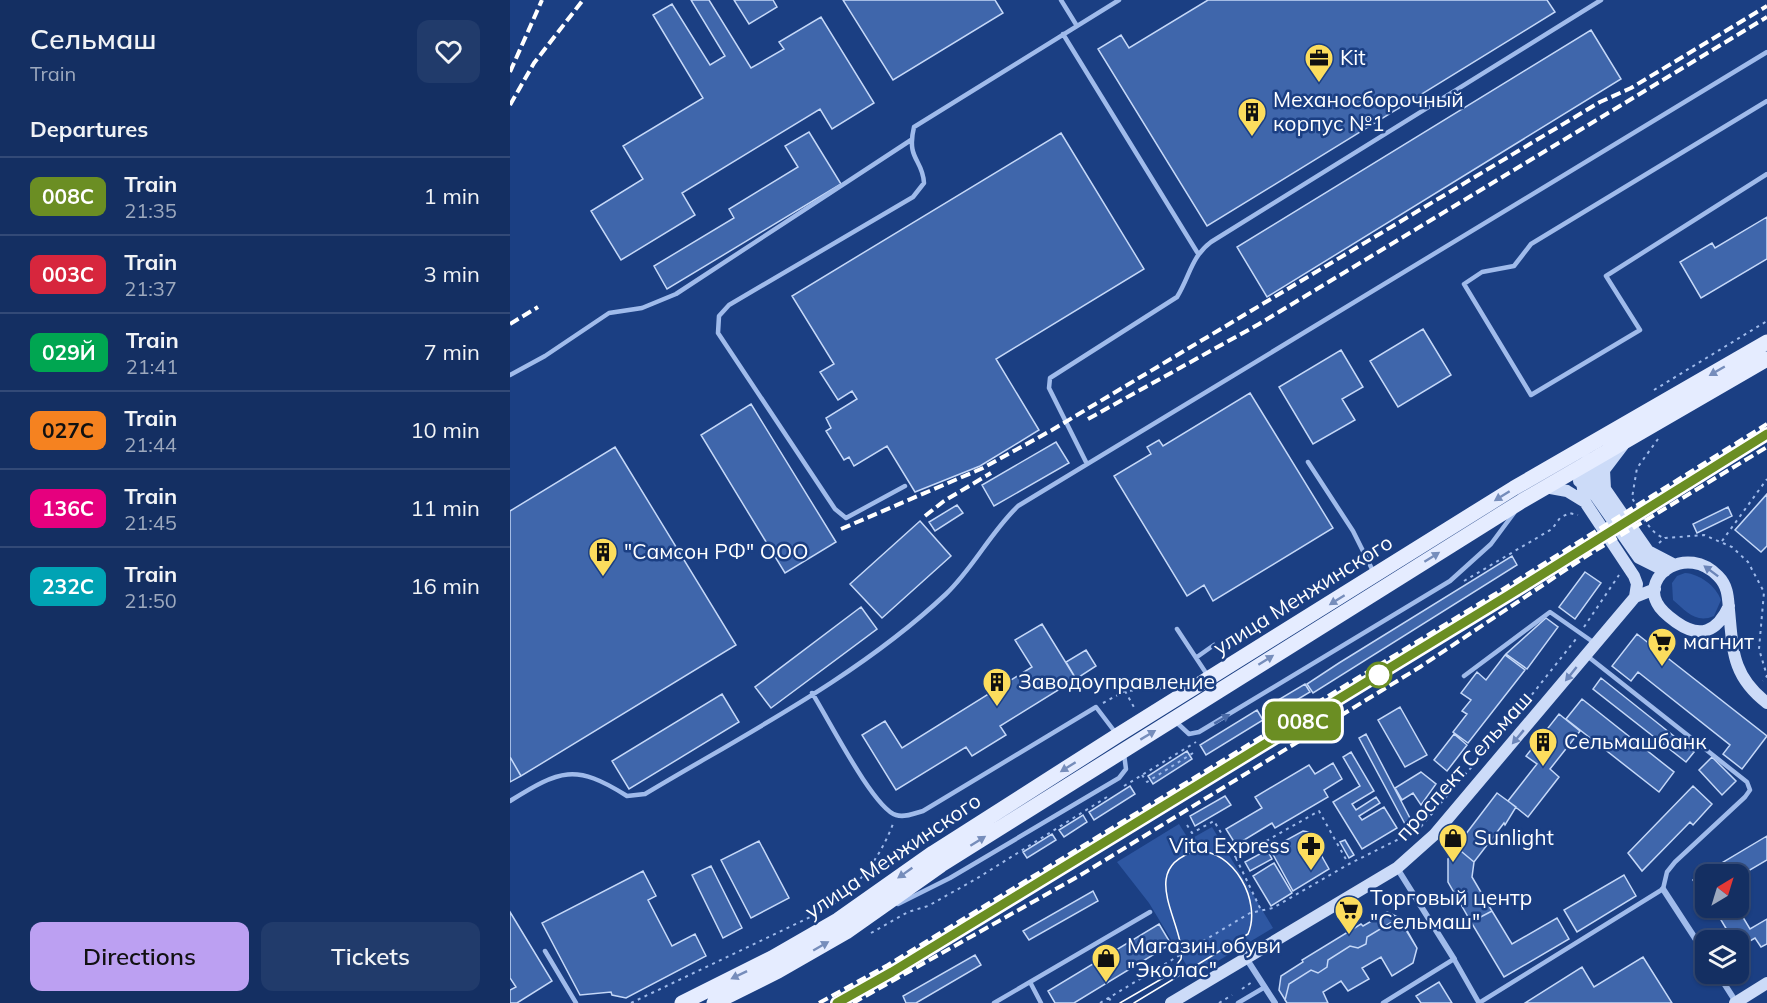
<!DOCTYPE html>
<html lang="en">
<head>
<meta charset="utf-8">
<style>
  :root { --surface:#142f62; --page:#213b6b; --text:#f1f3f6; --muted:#9da9be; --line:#334a77; --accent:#bca0f2 }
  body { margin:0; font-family:Mulish,sans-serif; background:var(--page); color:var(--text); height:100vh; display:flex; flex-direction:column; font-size:22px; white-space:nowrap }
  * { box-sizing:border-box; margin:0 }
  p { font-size:20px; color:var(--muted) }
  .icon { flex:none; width:33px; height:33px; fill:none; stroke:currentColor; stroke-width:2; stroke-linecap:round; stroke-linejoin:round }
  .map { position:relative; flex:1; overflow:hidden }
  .panel { display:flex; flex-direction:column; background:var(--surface); width:510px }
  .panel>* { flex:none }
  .badge { padding:0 12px; border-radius:9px; font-size:21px; line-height:39px }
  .needle { width:39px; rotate:38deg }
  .buttons { position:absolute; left:1185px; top:864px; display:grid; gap:12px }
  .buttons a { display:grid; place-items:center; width:54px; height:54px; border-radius:12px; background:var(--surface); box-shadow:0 2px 4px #0004,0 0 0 2px var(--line); font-size:30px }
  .map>.badge { position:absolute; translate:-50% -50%; box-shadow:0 0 0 3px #fff }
  h2 { padding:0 30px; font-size:22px; line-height:54px }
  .round { display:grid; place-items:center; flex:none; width:63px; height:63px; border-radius:12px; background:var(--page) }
  .head { display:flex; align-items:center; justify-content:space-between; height:102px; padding:0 30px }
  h1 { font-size:28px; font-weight:600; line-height:45px }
  .action { display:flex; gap:12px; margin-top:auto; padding:12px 30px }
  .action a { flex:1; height:69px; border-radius:12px; background:var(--accent); color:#111; font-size:24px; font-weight:600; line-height:69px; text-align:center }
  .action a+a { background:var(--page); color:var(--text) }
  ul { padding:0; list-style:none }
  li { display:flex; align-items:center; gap:18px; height:78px; padding:0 30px; border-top:2px solid var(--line) }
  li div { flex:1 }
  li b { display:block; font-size:22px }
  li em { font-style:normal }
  li .badge { min-width:66px; font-weight:700; text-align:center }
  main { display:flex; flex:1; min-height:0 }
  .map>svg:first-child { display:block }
  .green { fill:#2e57a2 }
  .building { fill:#3f66ab; stroke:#c5d8f8; stroke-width:1.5 }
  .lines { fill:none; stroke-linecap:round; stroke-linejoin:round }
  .path { stroke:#a0bbeb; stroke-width:2; stroke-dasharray:3 4.5; stroke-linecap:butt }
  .service { stroke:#a0bbeb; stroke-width:4.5 }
  .pedestrian { stroke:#a0bbeb; stroke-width:5 }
  .minor { stroke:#a0bbeb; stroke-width:6 }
  .secondary { stroke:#ccdbf8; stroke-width:12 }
  .primary { stroke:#e5ecff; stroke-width:15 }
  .tram { stroke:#fff; stroke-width:1.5 }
  .rail { stroke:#fff; stroke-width:4; stroke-dasharray:10 4.5; stroke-linecap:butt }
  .oneway { fill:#768dbb }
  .oneway2 { fill:#6b85b8 }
  .oneway3 { fill:#4a6aa7 }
  .line-casing { stroke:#fff; stroke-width:14 }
  .line { stroke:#6b8e23; stroke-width:9 }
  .stop-dot { fill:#fff; stroke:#6b8e23; stroke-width:3 }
  .labels { text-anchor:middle; stroke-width:5; stroke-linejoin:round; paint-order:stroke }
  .poi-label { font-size:21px; fill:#fff; stroke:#1b3f83; text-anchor:start }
  .street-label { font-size:21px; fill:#fff; stroke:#1b3f83 }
</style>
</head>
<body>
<main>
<section class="panel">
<div class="head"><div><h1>Сельмаш</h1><p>Train</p></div><a class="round"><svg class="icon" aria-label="heart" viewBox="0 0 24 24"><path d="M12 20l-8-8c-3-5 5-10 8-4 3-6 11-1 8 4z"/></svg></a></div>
<h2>Departures</h2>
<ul>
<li><span class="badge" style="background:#6b8e23;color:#fff">008С</span><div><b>Train</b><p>21:35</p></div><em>1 min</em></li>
<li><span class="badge" style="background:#d7263d;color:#fff">003С</span><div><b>Train</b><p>21:37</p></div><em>3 min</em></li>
<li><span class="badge" style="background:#00a651;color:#fff">029Й</span><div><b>Train</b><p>21:41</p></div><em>7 min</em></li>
<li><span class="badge" style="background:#f58220;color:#111">027С</span><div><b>Train</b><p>21:44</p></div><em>10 min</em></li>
<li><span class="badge" style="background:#e6007e;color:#fff">136С</span><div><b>Train</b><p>21:45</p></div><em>11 min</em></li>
<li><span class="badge" style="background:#00a3b4;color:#fff">232C</span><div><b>Train</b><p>21:50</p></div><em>16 min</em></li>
</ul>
<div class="action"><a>Directions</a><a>Tickets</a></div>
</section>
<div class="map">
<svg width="1257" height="1003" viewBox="0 0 1257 1003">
  <rect width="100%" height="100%" fill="#1b3f83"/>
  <!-- green -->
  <path class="green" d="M 1175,573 C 1190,574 1206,586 1211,600 L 1204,616 C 1186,624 1176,611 1163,600 L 1162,583 L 1167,576 Z
    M 669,824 L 679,840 L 702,827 L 763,928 L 683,976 L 639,903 L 607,862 Z"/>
  <!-- building -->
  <path class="building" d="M 181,0 L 199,0 L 241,68 L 274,49 L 269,42 L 311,17 L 364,103 L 322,129 L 310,109 L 172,193 L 185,215 L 111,260 L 81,211 L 133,179 L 113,146 L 193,98 L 143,15 L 162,4 L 200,65 L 215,56 Z
    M 224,0 L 263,0 L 267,7 L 239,24 Z
    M 333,0 L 485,0 L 493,13 L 383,80 Z
    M 698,0 L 1037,0 L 1045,12 L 697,226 L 588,49 L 611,35 L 619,48 Z
    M 1081,30 L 1111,79 L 757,297 L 727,247 Z
    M 299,132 L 331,184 L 157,289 L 144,266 L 224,218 L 219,209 L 288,167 L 275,146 Z
    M 551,133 L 634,269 L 486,359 L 529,430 L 470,466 L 405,492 L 377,446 L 344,466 L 339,457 L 334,460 L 316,431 L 321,428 L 316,418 L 347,399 L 342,391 L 328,400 L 310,372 L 324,364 L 282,296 Z
    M 1257,217 L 1257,259 L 1191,298 L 1170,262 L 1202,243 L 1205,248 Z
    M 913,329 L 941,375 L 888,407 L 860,361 Z
    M 831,350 L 853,387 L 832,399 L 845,420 L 803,444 L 769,387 Z
    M 740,393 L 823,528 L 703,601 L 694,585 L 677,596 L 604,476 L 641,454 L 637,447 L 649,440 L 653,446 Z
    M 241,404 L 326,542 L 275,573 L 191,435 Z
    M 546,442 L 559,463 L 484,506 L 472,485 Z
    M 105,447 L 226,645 L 11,776 L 0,757 L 0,511 Z
    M 1257,494 L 1257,546 L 1251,552 L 1225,530 Z
    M 447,505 L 453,513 L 425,531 L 419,522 Z
    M 1218,507 L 1222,516 L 1187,533 L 1183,524 Z
    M 410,521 L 441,556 L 372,618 L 340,584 Z
    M 1002,556 L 1007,565 L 803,693 L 797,684 L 829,663 Z
    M 1075,572 L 1091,583 L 1065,619 L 1049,607 Z
    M 351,607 L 367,629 L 261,708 L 245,687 Z
    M 1036,618 L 1048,627 L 1017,669 L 996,654 Z
    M 532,624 L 566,679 L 490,726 L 496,735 L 462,756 L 456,747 L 386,790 L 352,735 L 375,721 L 392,748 L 522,667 L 505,640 Z
    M 1127,634 L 1257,736 L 1232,769 L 1213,754 L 1220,745 L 1128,672 L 1121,681 L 1102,666 Z
    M 576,650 L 586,666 L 566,679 L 556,662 Z
    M 995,655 L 1015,670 L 958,743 L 943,732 L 957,714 L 952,711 L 961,700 L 951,693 L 967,672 L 976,680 Z
    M 1091,678 L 1184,752 L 1176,762 L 1083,689 Z
    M 795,684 L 800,692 L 758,717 L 753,709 Z
    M 212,694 L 229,722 L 119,789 L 102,761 Z
    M 1072,699 L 1164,772 L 1149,792 L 1056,719 Z
    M 890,707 L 917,755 L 895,767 L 868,720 Z
    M 747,710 L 753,720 L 696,755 L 690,745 Z
    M 1049,714 L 1070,731 L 1040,769 L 1049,777 L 1018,817 L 998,801 L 1027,764 L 1016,756 Z
    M 856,734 L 901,820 L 895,824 L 849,738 Z
    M 944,734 L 957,745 L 937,771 L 924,760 Z
    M 677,751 L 682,759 L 643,784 L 638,776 Z
    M 841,752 L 864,791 L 842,804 L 846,810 L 866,797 L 870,803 L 849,816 L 852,820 L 874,807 L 887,828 L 852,849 L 823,802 L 850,786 L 833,757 Z
    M 0,757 L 11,776 L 0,782 Z
    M 1202,757 L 1226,781 L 1212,795 L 1189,770 Z
    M 823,763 L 832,779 L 814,790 L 818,797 L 765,828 L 762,823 L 726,845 L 716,829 L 752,808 L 745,797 L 799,765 L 805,774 Z
    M 911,772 L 926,784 L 911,805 L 903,793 L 892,800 L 885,788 Z
    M 620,786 L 625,794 L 584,820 L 579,812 Z
    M 1183,786 L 1202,804 L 1183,825 L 1180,822 L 1132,871 L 1118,853 Z
    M 987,793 L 1006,807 L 995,825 L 994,823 L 964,862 L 946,847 Z
    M 715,796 L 721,805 L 685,826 L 680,816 Z
    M 573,815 L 577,822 L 554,837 L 549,830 Z
    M 793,831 L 798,832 L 819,869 L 783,891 L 760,849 Z
    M 542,834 L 546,840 L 517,858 L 513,852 Z
    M 1257,836 L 1257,860 L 1228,877 L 1228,874 L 1196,874 L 1194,898 L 1183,880 Z
    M 835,840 L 844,855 L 839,858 L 830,842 Z
    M 249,841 L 279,898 L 241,918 L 211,860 Z
    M 946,847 L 964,862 L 962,877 L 982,911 L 961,922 L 938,882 L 938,859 Z
    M 757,850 L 762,859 L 740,871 L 735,862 Z
    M 764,863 L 782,893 L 761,906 L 743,876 Z
    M 201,866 L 232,928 L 213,938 L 182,875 Z
    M 133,871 L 146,896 L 138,900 L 162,946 L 185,934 L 196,956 L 116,998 L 102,995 L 101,992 L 70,995 L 32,923 Z
    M 1114,875 L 1126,896 L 1067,932 L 1054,910 Z
    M 583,891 L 588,901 L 519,940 L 513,931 Z
    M 1228,909 L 1240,929 L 1257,919 L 1257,944 L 1251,947 L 1245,938 L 1228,948 L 1228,940 L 1223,940 L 1211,920 Z
    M 982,911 L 1002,944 L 1047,918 L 1059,939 L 994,977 L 961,922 Z
    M 0,912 L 42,981 L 7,1003 L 0,1003 L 0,990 L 6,987 L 0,978 Z
    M 877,912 L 888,917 L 907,948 L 903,963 L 882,976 L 871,957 L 852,968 L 859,979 L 838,991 L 831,981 L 813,992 L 818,1003 L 777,1003 L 769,990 L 771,976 L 793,962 L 792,960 L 851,924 L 853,926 Z
    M 880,923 L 895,927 L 907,948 L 903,963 L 882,976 L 871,957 L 852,968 L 859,979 L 838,991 L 831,981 L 813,992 L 818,1003 L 777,1003 L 775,1000 L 779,984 L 801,970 L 808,973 L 817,967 L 818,960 L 840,946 L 848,948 L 856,944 L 857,937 Z
    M 649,924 L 661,944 L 564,1003 L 545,1003 L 538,991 Z
    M 465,955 L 471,965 L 406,1003 L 396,1003 L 393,996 Z
    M 1133,957 L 1162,1003 L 1015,1003 L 1072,967 L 1084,987 Z
    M 929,982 L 942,1003 L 911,1003 L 906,996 Z"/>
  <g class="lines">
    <!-- path -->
    <path class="path" d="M 1144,390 L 1257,321
      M 1148,439 L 1127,468 L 1122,498 C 1130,511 1140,535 1155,538
      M 1212,541 L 1257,479
      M 1149,543 L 1155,538 L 1194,535 L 1222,547 L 1238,562 L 1254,592 L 1249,649 L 1257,676 L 1253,681
      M 954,581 L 1042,529 L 1050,518 L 1059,513 L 1068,515
      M 1074,627 L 1109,575
      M 615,691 L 625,709
      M 593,703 L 615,691 L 656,688
      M 632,775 L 637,782 L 683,753
      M 614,786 L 686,742
      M 677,825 L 682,833 L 704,821 L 726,858 L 809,811 L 838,863
      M 726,858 L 751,910
      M 361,933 L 398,912 L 418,906 L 466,879 L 597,797
      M 732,989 L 742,982
      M 599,998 L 602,1003
      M 121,1003 L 315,910 C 347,888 369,860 383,824
      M 590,1003 L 740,913 L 763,908 L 839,864 L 909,829 L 1009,711 L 1066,639
      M 709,1003 L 722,995"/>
    <!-- service -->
    <path class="service" d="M 551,0 L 567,26
      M 553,34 L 687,252
      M 1257,101 L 1021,244 L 1004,266 L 972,272 L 954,284 L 1021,395 L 1130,330 L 1096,276 L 1257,174
      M 0,375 L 35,356 L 99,313 L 132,308 L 166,294 L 401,140
      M 798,462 L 843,531 L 864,573
      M 577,464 L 539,388 L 540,378 L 667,297 C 680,276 681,257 701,242 L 1091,0
      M 395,486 L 336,518 L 325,509 L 208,333 L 209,316 L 219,305 L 403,197 L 414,183 C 413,159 396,160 404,127 L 609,0
      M 667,629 L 698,676
      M 687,657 L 704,645
      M 954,676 L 1040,612 L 1083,642
      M 302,693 C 317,716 363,808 386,815 C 395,818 405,813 413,811 L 586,707 L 605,732
      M 664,720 L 679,734 L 689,732 L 940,581 L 981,544 L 1004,513
      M 0,801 C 50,770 65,763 117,796 L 135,794 C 237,733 349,676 436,594 C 464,567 480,533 508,506 L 1257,52
      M 388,904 L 440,878 L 609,778 L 616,769 L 614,754
      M 35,951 L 66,1003
      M 520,982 L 531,1003
      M 484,1003 L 640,912
      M 728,1003 L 755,987
      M 873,1003 L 944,959
      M 969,1003 L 1153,889 L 1157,872 L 1165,862 L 1235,797 L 1240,790 L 1237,782 L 1076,655"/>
    <!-- pedestrian -->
    <path class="pedestrian" d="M 944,959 L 969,1003"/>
    <!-- minor -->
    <path class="minor" d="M 887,868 L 944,959
      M 1153,889 L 1196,955
      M 736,958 L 765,1003
      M 1208,974 L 1226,1002"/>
    <!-- secondary -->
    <path class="secondary" d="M 1113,445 L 1094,470 L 1095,489 L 1138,551 L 1163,564
      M 1078,459 L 1072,482 L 1075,502 L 1124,576 L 1127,584 L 1125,597
      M 1069,481 L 1085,495 L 1129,558 L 1155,571
      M 1035,487 L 1057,491 L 1075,502
      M 1085,495 C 1082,480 1085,469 1094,457
      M 1219,606 C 1207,632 1190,639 1166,622 C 1159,617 1151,611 1147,603 C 1132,575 1177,544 1208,576 C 1218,586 1218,597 1219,610 C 1223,651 1222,676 1257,703
      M 661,1003 L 887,868 L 924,835 L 1125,597 L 1145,589
      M 1225,1003 L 1257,983"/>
    <!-- primary -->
    <path class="primary" d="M 172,1003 L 262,958 L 328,920 L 423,853 L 608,735 L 1004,488 L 1257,342
      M 204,1003 L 268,971 L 336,932 L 431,865 L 1012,501 L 1257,359"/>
    <!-- tram -->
    <path class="tram" d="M 610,1003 L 660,974 L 671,959 C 676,924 625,869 686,851 C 724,849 752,902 738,934 L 624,1003"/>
    <!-- rail -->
    <path class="rail" d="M 0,72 L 32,0
      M 0,105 L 24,63 L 73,0
      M 0,324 L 28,307
      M 578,419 L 749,324 L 1257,17
      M 415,516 L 434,501 L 481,473
      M 331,529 L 473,468 L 542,430 L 1090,102 L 1121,88 L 1257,6
      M 309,1003 L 378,965 L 995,588 L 1257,424
      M 343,1003 L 569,876 L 910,667 L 1078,555 L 1257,447"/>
  </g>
  <!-- one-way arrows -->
  <defs><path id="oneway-solid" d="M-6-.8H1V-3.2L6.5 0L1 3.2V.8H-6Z" transform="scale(1.5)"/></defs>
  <g class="oneway">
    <use href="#oneway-solid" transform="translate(1207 371) rotate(150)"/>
    <use href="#oneway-solid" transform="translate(992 496) rotate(148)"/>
    <use href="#oneway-solid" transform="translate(922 557) rotate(-32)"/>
    <use href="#oneway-solid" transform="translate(827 600) rotate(148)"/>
    <use href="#oneway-solid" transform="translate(756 660) rotate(-32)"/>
    <use href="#oneway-solid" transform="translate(638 735) rotate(-31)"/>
    <use href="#oneway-solid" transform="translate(558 767) rotate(148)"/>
    <use href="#oneway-solid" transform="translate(468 841) rotate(-32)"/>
    <use href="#oneway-solid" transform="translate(395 873) rotate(145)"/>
    <use href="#oneway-solid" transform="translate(311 946) rotate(-30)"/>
    <use href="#oneway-solid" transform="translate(229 975) rotate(154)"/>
  </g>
  <g class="oneway2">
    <use href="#oneway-solid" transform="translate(1201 571) rotate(-143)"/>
    <use href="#oneway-solid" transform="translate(1061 674) rotate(129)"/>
    <use href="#oneway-solid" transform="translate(1008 737) rotate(130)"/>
  </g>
  <use class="oneway3" href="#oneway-solid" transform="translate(712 719) rotate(-31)"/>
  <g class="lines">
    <!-- line casing -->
    <g class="line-casing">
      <path id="line" d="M 327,1003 L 382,972 L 999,595 L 1257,434"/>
    </g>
    <!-- line -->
    <use href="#line" class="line"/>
  </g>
  <!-- icons -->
  <defs>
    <g id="office-pin" transform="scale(1.5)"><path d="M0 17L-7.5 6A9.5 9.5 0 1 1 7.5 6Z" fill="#fcdd5d" stroke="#1b3f83"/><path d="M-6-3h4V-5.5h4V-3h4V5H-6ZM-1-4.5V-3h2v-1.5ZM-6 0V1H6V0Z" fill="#111"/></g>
    <g id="building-pin" transform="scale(1.5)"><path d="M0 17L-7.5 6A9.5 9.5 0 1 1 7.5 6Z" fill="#fcdd5d" stroke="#1b3f83"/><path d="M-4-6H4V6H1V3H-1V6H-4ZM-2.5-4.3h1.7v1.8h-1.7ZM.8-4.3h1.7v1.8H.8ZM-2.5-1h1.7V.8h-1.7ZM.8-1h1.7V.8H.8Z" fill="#111"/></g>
    <g id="supermarket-pin" transform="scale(1.5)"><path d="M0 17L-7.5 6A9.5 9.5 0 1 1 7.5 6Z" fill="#fcdd5d" stroke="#1b3f83"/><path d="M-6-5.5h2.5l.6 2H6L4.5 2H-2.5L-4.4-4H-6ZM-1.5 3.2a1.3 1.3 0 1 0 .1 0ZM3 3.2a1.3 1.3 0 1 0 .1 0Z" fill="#111"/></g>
    <g id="shop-pin" transform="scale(1.5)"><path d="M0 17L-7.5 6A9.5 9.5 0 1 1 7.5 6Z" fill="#fcdd5d" stroke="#1b3f83"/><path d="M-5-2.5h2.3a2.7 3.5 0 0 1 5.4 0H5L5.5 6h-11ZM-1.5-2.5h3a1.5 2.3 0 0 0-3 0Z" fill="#111"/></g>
    <g id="pharmacy-pin" transform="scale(1.5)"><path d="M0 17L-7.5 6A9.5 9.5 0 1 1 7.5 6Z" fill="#fcdd5d" stroke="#1b3f83"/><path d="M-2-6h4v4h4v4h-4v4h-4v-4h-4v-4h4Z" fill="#111"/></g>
  </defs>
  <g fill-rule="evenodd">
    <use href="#office-pin" x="809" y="58"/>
    <use href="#building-pin" x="742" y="112"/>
    <use href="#building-pin" x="93" y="552"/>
    <use href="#supermarket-pin" x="1152" y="642"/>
    <use href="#building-pin" x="487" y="682"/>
    <use href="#building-pin" x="1033" y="742"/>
    <use href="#shop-pin" x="943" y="838"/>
    <use href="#pharmacy-pin" x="801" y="846"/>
    <use href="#supermarket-pin" x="839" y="910"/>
    <use href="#shop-pin" x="596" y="958"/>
  </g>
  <!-- markers -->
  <circle class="stop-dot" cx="869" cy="675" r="12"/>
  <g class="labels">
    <!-- poi labels -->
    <g class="poi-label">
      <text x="830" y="65">Kit</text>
      <text x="763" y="107">Механосборочный<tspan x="763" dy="24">корпус №1</tspan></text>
      <text x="114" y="559">"Самсон РФ" ООО</text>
      <text x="1173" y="649">магнит</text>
      <text x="508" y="689">Заводоуправление</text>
      <text x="1054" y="749">Сельмашбанк</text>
      <text x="964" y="845">Sunlight</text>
      <text x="780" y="853" text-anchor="end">Vita Express</text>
      <text x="860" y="905">Торговый центр<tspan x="860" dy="24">"Сельмаш"</tspan></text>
      <text x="617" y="953">Магазин обуви<tspan x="617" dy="24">"Эколас"</tspan></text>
    </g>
    <!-- street labels -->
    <g class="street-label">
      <text transform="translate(793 595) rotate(-32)" y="7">улица Менжинского</text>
      <text transform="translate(954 766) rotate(-48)" y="7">проспект Сельмаш</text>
      <text transform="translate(383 856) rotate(-34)" y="7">улица Менжинского</text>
    </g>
  </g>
</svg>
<div class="buttons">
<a><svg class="needle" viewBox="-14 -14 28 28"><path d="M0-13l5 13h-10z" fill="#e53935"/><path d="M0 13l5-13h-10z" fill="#9da9be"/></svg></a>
<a><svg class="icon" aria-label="layers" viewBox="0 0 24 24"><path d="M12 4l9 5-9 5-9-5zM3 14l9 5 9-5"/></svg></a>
</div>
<b class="badge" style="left:793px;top:721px;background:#6b8e23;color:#fff">008С</b>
</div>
</main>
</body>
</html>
